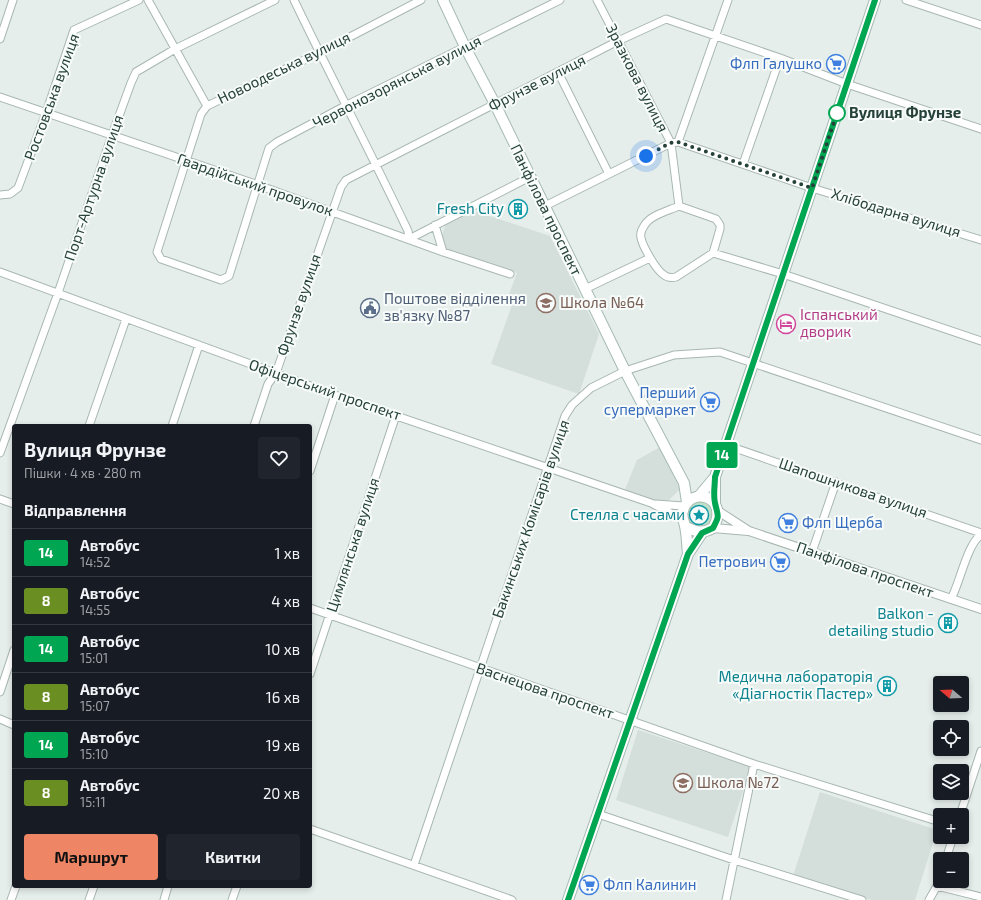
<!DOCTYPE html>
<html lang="uk">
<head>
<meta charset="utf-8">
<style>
  :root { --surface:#171b24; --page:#20242c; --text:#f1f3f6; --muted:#9ea1a6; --line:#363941; --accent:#ee8564 }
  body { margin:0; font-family:"Exo 2",sans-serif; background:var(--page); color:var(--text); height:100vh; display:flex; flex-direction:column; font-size:15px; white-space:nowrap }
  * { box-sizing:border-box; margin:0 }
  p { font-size:13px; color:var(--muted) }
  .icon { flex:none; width:22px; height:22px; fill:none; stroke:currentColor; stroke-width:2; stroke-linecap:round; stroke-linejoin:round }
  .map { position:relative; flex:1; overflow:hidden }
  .sheet { position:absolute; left:12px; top:424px; width:300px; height:464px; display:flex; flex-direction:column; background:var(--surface); border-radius:4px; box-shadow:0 2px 6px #0003 }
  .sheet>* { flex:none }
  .badge { padding:0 8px; border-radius:3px; font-size:14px; line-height:26px }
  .needle { width:26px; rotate:289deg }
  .controls { position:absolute; left:933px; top:676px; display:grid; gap:8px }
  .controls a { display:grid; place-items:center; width:36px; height:36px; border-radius:4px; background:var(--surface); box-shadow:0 2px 6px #0003; font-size:20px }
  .you { position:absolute; width:20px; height:20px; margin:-10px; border:3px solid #fff; border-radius:50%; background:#1a73e8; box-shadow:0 0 0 6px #1a73e833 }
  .map>.badge { position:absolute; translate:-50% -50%; box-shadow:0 0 0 2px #fff }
  h2 { padding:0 12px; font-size:15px; line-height:36px }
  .round { display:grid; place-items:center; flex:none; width:42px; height:42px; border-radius:4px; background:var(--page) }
  .headline { display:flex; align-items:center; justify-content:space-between; height:68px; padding:0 12px }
  h1 { font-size:19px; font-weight:700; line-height:30px }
  .primary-button { display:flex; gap:8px; margin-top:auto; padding:8px 12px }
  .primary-button a { flex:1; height:46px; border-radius:4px; background:var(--accent); color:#111; font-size:16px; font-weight:700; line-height:46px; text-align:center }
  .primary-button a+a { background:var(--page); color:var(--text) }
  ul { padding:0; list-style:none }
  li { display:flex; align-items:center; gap:12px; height:48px; padding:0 12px; border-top:1px solid var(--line) }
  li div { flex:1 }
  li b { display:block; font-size:15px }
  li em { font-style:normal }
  li .badge { min-width:44px; font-weight:700; text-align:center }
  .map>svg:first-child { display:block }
  .built { fill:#d4deda }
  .green { fill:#c0dfc8 }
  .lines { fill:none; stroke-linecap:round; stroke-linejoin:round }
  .minor-casing { stroke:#a8b7b2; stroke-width:9 }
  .tertiary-casing { stroke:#a8b7b2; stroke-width:10 }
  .secondary-casing { stroke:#a5bab2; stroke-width:12 }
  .minor { stroke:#fff; stroke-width:7 }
  .tertiary { stroke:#fff; stroke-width:8 }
  .secondary { stroke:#fff; stroke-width:10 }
  .line-casing { stroke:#fff; stroke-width:9 }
  .line { stroke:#00a651; stroke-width:6 }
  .walk { stroke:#254139; stroke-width:4; stroke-dasharray:0 7.2 }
  .stop-dot { fill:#fff; stroke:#00a651; stroke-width:2 }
  .labels { text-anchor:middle; stroke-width:4; stroke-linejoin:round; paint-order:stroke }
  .shop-label { font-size:15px; fill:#366cbe; stroke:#f7fbf9; text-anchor:end }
  .street-label { font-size:15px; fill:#254139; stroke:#f7fbf9 }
  .stop-label { font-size:15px; font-weight:bold; fill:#254139; stroke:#f7fbf9; text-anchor:start }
  .culture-label { font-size:15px; fill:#0d838f; stroke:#f7fbf9; text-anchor:end }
  .service-label { font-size:15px; fill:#4e5e75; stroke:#f7fbf9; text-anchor:start }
  .education-label { font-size:15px; fill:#785e54; stroke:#f7fbf9; text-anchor:start }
  .hotel-label { font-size:15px; fill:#b23c85; stroke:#f7fbf9; text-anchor:start }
</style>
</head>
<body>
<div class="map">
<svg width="981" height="900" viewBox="0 0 981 900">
  <rect width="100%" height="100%" fill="#e6eeeb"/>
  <!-- built -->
  <path class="built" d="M 472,210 L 550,236 L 599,334 L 579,394 L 491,364 L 512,305 L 506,302 L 517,273 L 438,246 L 447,221 Z
    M 660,447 L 680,489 L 666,503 L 656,501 L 624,492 L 637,460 Z
    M 638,730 L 751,767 L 728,837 L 616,800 Z
    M 820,792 L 937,830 L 915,900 L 871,900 L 793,876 Z"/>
  <!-- green -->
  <path class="green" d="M687 514a13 13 0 1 1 26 0a13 13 0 1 1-26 0Z"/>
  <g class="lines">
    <!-- minor casing -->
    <g class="minor-casing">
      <path id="minor" d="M 148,0 L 207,106
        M 294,0 C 331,77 371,153 408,231 L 409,239 L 530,177
        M 421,0 L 319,53 L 207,106 L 201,114 L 157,252 L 161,259 L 221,280 L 229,276 L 269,148 L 277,142 L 345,106 L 560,0
        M 597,0 L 671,143 L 679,206
        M 906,0 L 981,25
        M 0,39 L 13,0
        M 558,72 L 609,174
        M 0,97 L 258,185 L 443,252 L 510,274
        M 678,142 L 728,0
        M 743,164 L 780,58
        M 0,195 L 10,194 L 18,188 L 46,113 L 74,30 L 139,0
        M 545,206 L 671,143 L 678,142 L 812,188 L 981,240
        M 679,206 L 716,219 L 720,225 L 720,229 L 713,253 L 676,277 C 672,278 668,278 664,275 C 656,270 643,247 641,238 C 640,234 642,229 644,226 C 650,215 668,211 679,206 Z
        M 435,225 L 443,252
        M 713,253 L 783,274 L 981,341
        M 0,272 L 335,395 L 651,503 L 684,520
        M 585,289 L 650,258
        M 89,426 L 126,319
        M 172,426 L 199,345
        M 254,426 L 268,384 L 276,373 L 341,187 L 346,180 L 618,41 L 666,19 L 780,58 L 847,84 L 981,129
        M 726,445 L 981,533
        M 0,453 L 58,293 L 112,135 L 131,83 L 136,72 L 175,49 L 275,0
        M 310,471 L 335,395
        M 0,499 L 14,504
        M 655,504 L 684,506
        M 812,552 L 836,482
        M 951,599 C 960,583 967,544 981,535
        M 310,608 L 754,764 L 940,822
        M 310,674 L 396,415
        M 0,692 L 14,650
        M 0,719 L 14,725
        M 598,814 L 734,860 L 862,900
        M 960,815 L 981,751
        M 310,829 L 512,900
        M 946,859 L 953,837
        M 414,865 L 565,416 L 572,405 L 591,388 L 625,371 L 674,355 L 720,352 L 981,440
        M 937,886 L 981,897
        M 11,900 L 16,886
        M 89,900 L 94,886
        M 164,900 L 168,886
        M 232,900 L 237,886
        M 726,900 L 754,764
        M 929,900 L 937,886 L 940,876"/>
    </g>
    <!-- tertiary casing -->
    <g class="tertiary-casing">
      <path id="tertiary" d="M 718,511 L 749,531 L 981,609
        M 713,528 L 748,531"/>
    </g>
    <!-- secondary casing -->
    <g class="secondary-casing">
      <path id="secondary" d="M 443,0 L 465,47 L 495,104 L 625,371 L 684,483 L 687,502
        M 699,496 L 715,477
        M 715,503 L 715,477 L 875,0
        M 685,526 C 695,532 702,534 713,528 C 731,496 689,485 683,511 C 681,516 684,521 685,526 C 687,535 687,545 688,554
        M 568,900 L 688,554 L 702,533"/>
    </g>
    <!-- minor -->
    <use href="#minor" class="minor"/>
    <!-- tertiary -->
    <use href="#tertiary" class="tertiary"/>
    <!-- secondary -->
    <use href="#secondary" class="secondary"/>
  </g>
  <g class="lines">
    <!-- line casing -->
    <g class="line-casing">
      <path id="line" d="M 568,900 L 688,554 L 702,533 L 713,528 C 720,515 718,517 715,503 C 713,495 715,485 715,477 L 875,0"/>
    </g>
    <!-- line -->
    <use href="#line" class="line"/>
    <!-- walk -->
    <path class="walk" d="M 646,156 L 670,143 L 678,142 L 812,188 L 837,113"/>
  </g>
  <!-- icons -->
  <defs>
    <g id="supermarket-ring" transform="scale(1)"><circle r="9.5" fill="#f7fbf9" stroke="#3f7fe0" stroke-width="1.5"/><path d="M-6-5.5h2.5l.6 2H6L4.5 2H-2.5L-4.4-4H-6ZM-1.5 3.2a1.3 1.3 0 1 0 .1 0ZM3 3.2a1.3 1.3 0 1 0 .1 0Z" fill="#3f7fe0"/></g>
    <g id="building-ring" transform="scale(1)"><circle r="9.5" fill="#f7fbf9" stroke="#0f9aa8" stroke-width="1.5"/><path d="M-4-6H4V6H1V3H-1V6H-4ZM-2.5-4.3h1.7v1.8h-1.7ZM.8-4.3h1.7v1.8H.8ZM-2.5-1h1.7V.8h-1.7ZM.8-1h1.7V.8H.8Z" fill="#0f9aa8"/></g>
    <g id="school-ring" transform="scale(1)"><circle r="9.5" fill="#f7fbf9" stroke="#8d6e63" stroke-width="1.5"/><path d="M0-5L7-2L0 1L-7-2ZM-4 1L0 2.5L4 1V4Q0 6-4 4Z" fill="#8d6e63"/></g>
    <g id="civic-ring" transform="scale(1)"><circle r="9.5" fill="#f7fbf9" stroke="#5c6f8a" stroke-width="1.5"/><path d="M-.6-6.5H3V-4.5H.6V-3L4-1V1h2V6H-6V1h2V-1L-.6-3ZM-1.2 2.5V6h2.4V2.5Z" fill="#5c6f8a"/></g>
    <g id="hotel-ring" transform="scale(1)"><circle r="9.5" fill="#f7fbf9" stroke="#d1479c" stroke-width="1.5"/><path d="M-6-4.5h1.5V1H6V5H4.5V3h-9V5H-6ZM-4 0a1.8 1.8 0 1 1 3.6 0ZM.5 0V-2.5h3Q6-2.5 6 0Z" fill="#d1479c"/></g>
    <g id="sight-ring" transform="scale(1)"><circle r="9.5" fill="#f7fbf9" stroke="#0f9aa8" stroke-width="1.5"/><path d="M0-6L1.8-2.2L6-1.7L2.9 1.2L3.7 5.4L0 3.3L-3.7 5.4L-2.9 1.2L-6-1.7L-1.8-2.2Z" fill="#0f9aa8"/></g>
  </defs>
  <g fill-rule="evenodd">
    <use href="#supermarket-ring" x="836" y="64"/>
    <use href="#building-ring" x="518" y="209"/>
    <use href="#school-ring" x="546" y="303"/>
    <use href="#civic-ring" x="370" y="308"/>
    <use href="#hotel-ring" x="786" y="324"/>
    <use href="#supermarket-ring" x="710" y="402"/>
    <use href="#sight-ring" x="699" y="515"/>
    <use href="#supermarket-ring" x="788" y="523"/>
    <use href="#supermarket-ring" x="780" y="562"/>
    <use href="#building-ring" x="948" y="623"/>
    <use href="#building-ring" x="887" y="686"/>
    <use href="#school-ring" x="683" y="783"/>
    <use href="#supermarket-ring" x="589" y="885"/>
  </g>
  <!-- markers -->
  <circle class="stop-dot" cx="837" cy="113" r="8"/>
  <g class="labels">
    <!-- shop labels -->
    <g class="shop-label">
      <text x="822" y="69">Флп Галушко</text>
      <text x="696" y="398">Перший<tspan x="696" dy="17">супермаркет</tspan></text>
      <text x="802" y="528" text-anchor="start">Флп Щерба</text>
      <text x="766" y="567">Петрович</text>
      <text x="603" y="890" text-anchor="start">Флп Калинин</text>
    </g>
    <!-- street labels -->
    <g class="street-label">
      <text transform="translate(284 68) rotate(-26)" y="5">Новоодеська вулиця</text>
      <text transform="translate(637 78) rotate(63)" y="5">Зразкова вулиця</text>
      <text transform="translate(397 82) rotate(-27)" y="5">Червонозорянська вулиця</text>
      <text transform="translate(537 83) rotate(-27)" y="5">Фрунзе вулиця</text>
      <text transform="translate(52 97) rotate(-70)" y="5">Ростовська вулиця</text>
      <text transform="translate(255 185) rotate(19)" y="5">Гвардійський провулок</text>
      <text transform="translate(94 188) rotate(-71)" y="5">Порт-Артурна вулиця</text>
      <text transform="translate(546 210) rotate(64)" y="5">Панфілова проспект</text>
      <text transform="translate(896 213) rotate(17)" y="5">Хлібодарна вулиця</text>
      <text transform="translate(299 305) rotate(-71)" y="5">Фрунзе вулиця</text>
      <text transform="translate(325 390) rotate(19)" y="5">Офіцерський проспект</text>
      <text transform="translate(853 488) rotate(19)" y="5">Шапошникова вулиця</text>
      <text transform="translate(531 519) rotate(-71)" y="5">Бакинських Комісарів вулиця</text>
      <text transform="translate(353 545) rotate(-72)" y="5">Цимлянська вулиця</text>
      <text transform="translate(865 570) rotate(19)" y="5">Панфілова проспект</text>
      <text transform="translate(545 691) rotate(19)" y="5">Васнецова проспект</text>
    </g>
    <!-- stop labels -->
    <g class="stop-label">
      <text x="849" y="118">Вулиця Фрунзе</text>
    </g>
    <!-- culture labels -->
    <g class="culture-label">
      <text x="504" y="214">Fresh City</text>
      <text x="685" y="520">Стелла с часами</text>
      <text x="934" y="619">Balkon -<tspan x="934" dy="17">detailing studio</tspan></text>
      <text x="873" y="682">Медична лабораторія<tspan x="873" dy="17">«Діагностік Пастер»</tspan></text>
    </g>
    <!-- service labels -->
    <g class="service-label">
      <text x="384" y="304">Поштове відділення<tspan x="384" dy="17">зв'язку №87</tspan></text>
    </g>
    <!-- education labels -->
    <g class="education-label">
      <text x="560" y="308">Школа №64</text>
      <text x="697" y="788">Школа №72</text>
    </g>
    <!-- hotel labels -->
    <g class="hotel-label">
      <text x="800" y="320">Іспанський<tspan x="800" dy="17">дворик</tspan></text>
    </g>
  </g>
</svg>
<div class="controls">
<a><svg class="needle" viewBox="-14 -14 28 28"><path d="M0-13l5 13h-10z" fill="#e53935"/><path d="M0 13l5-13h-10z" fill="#9ea1a6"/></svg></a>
<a><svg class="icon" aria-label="locate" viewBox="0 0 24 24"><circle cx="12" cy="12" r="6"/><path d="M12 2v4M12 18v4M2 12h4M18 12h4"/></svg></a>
<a><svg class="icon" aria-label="layers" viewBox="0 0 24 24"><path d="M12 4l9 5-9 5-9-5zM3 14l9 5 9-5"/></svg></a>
<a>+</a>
<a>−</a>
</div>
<div class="you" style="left:646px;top:156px"></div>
<b class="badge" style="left:722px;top:455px;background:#00a651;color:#fff">14</b>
<section class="sheet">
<div class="headline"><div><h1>Вулиця Фрунзе</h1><p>Пішки · 4 хв · 280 m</p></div><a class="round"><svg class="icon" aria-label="heart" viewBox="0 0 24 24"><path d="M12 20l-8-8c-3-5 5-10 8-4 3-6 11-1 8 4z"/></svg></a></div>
<h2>Відправлення</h2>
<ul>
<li><span class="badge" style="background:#00a651;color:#fff">14</span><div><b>Автобус</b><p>14:52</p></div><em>1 хв</em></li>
<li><span class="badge" style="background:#6b8e23;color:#fff">8</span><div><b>Автобус</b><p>14:55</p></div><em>4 хв</em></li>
<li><span class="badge" style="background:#00a651;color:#fff">14</span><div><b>Автобус</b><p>15:01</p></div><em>10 хв</em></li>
<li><span class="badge" style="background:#6b8e23;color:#fff">8</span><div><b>Автобус</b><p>15:07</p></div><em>16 хв</em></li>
<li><span class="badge" style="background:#00a651;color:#fff">14</span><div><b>Автобус</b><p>15:10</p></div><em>19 хв</em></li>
<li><span class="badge" style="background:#6b8e23;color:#fff">8</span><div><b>Автобус</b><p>15:11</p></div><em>20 хв</em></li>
</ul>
<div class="primary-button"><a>Маршрут</a><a>Квитки</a></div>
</section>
</div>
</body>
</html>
